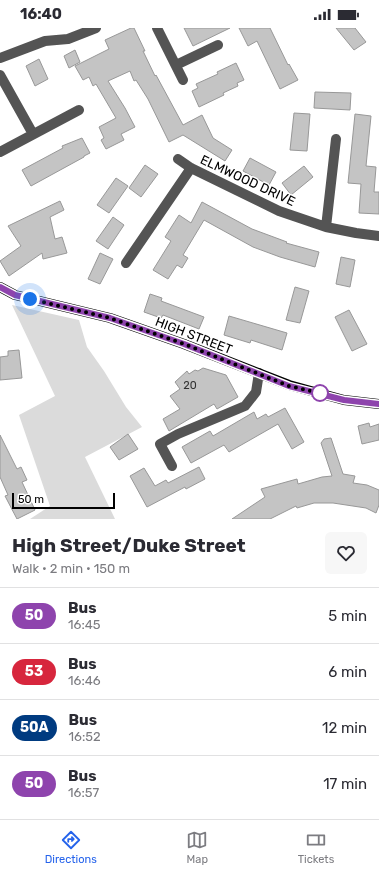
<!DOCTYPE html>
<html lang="en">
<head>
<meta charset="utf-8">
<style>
  :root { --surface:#fff; --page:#f7f7f7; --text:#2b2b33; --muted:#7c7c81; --line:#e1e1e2; --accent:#2563eb }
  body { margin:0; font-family:Rubik,sans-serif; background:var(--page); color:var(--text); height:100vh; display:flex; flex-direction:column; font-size:15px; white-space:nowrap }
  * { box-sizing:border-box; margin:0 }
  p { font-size:13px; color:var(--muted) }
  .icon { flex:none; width:22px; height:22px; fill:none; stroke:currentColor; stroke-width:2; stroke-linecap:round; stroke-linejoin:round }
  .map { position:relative; height:491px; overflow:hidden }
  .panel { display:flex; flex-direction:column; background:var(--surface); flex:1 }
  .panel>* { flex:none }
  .badge { padding:0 8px; border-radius:13px; font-size:14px; line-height:26px }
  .scale { position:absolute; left:12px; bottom:10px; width:103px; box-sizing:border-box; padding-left:4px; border:2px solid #000; border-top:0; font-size:11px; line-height:14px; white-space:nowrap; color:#000; -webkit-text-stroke:3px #fff; paint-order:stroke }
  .you { position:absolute; width:20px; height:20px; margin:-10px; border:3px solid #fff; border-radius:50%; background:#1a73e8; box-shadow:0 0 0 6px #1a73e833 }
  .map>.badge { position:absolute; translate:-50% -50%; box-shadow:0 0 0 2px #fff }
  .round { display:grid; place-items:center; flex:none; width:42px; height:42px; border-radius:6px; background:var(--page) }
  .overview { display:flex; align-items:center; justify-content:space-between; height:68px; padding:0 12px }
  h1 { font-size:19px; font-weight:700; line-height:30px }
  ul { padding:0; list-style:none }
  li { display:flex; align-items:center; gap:12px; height:56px; padding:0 12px; border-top:1px solid var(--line) }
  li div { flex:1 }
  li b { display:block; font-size:15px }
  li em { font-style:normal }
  li .badge { min-width:44px; font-weight:700; text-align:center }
  .status { display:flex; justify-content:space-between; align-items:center; height:28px; padding:0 20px; background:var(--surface); direction:ltr }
  .status svg { height:11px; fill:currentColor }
  .menu { display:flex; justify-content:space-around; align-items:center; height:56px; border-top:1px solid var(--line); background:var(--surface); font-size:11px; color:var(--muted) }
  .menu a { display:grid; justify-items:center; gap:2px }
  .menu .on { color:var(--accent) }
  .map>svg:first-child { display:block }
  .green { fill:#dbdbdb }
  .building { fill:#c4c4c4; stroke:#989898 }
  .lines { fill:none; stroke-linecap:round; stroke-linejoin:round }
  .minor { stroke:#545454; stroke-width:10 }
  .major { stroke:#000; stroke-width:10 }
  .line-casing { stroke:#fff; stroke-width:9 }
  .line { stroke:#8e44ad; stroke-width:6 }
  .walk { stroke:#000; stroke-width:4; stroke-dasharray:0 7.2 }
  .stop-dot { fill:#fff; stroke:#8e44ad; stroke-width:2 }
  .labels { text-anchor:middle; stroke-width:3; stroke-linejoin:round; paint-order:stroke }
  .number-label { font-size:11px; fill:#313131 }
  .street-label { font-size:13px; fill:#000; stroke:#fff }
</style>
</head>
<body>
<div class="status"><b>16:40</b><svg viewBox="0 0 49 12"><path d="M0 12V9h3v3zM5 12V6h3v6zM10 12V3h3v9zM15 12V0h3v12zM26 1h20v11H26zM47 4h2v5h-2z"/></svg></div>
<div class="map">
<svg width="379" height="491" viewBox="0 0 379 491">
  <rect width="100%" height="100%" fill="#fff"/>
  <!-- green -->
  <path class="green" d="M 12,277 L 79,292 L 87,319 L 104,343 L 126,379 L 142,399 L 85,429 L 115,491 L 30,491 L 50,478 L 19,387 L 55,368 Z"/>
  <!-- building -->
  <path class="building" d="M 131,0 L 134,0 L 145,23 L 143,23 L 155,48 L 156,47 L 183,97 L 202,87 L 213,110 L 232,122 L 225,133 L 183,107 L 169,114 L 148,71 L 136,52 L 134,53 L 130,43 L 108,53 L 125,80 L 135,99 L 121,106 L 124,112 L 106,121 L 101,112 L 104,110 L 99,99 L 116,90 L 96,56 L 93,58 L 89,49 L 83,52 L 75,38 L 109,21 L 105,12 Z
    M 184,0 L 230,0 L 193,18 Z
    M 239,0 L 270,0 L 288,37 L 289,36 L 298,52 L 280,61 L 257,13 L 248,18 Z
    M 336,0 L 355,0 L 366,14 L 354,22 Z
    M 75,22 L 80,34 L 69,40 L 64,28 Z
    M 39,31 L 48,51 L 35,58 L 26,38 Z
    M 236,35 L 244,52 L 237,55 L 238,58 L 223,65 L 224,67 L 199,79 L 192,63 L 198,60 L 196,56 L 218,46 L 217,44 Z
    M 315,64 L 351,65 L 350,82 L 314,80 Z
    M 294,85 L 310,86 L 307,123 L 290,122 Z
    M 355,86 L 371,88 L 366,138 L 376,139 L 374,164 L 379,164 L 379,186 L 359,185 L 361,156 L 348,155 Z
    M 82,110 L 90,125 L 84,128 L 84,129 L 31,158 L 22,142 L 63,120 L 62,118 Z
    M 250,130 L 276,144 L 269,157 L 243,143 Z
    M 145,137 L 158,146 L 141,169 L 129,160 Z
    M 304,138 L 313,149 L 291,167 L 282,155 Z
    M 116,150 L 128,158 L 109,185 L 97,177 Z
    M 60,173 L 64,182 L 50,189 L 55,211 L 62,209 L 67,225 L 43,231 L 42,225 L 9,248 L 0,233 L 21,218 L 8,198 Z
    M 202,174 L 252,201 L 287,214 L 286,215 L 319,224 L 315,239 L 280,229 L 253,219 L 204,192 L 183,227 L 188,230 L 182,240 L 177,237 L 168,251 L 153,242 L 171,213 L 165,209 L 179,187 L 191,195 Z
    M 113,189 L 124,197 L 108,221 L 96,213 Z
    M 100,225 L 113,231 L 100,256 L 88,251 Z
    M 341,229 L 355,232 L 350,259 L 336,256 Z
    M 295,259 L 309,263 L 300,295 L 286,292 Z
    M 150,266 L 162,270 L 161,273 L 204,289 L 199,301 L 163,287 L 161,290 L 144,284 Z
    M 349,282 L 367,316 L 352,323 L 335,289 Z
    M 229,288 L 287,305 L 282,322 L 251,312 L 250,315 L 224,307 Z
    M 19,322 L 22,350 L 0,352 L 0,329 L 8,328 L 8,323 Z
    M 203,340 L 226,347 L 238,369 L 217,381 L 214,376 L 169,403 L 163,391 L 180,381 L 170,368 L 180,361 L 175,354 L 187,343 L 189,346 L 195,342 L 198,343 Z
    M 285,380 L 304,414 L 292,421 L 278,396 L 229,424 L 224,417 L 191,435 L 182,419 L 210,403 L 213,408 L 254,384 L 257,391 L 266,386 L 268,389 Z
    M 369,395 L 370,399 L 379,396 L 379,412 L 362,416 L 358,398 Z
    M 128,406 L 138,421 L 119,432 L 110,419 Z
    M 0,407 L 17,441 L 21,439 L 27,452 L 22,454 L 35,482 L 17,491 L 5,468 L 8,467 L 0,449 Z
    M 331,410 L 343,446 L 355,448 L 353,455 L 367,457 L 379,462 L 379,477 L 376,485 L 366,480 L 333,475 L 314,475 L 297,480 L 296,478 L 270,491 L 232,491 L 265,469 L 261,461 L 297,451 L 298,456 L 322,449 L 332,448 L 321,415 L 324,411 Z
    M 199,439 L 205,451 L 186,461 L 185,459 L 147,479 L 130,448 L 144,440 L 155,458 L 166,452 L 168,455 Z"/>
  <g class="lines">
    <!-- minor -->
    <path class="minor" d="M 157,0 L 183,52
      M 0,30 L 45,13 L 68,11 L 96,0
      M 176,37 L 218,17
      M 0,47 L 33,106
      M 0,124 L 79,82
      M 178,131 L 191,140 L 279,183 L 326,199 L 356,205 L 379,208
      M 326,199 L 336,111
      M 126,235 L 191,140
      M 172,438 L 160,416 L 178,406 L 245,378 L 256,364 L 259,345"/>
    <!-- major -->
    <path class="major" d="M 0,259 L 15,267 L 110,290 L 184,316 L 289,357 L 344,372 L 379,376"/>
  </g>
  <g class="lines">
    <!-- line casing -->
    <g class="line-casing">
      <path id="line" d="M 0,259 L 15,267 L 110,290 L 184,316 L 289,358 L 344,372 L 379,376"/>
    </g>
    <!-- line -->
    <use href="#line" class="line"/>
    <!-- walk -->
    <path class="walk" d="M 30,271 L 110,290 L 184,316 L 289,358 L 320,365"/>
  </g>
  <!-- markers -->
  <circle class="stop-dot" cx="320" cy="365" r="8"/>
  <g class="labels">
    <!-- number labels -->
    <g class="number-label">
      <text x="190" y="361">20</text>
    </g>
    <!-- street labels -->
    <g class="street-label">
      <text transform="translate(248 152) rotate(25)" y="5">ELMWOOD DRIVE</text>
      <text transform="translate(194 307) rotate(21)" y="5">HIGH STREET</text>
    </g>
  </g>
</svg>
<div class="scale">50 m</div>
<div class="you" style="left:30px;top:271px"></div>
</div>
<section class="panel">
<div class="overview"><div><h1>High Street/Duke Street</h1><p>Walk · 2 min · 150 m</p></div><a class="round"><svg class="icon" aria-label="heart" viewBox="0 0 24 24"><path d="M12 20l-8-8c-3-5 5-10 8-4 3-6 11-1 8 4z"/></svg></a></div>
<ul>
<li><span class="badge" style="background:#8e44ad;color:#fff">50</span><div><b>Bus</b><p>16:45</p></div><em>5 min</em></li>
<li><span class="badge" style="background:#d7263d;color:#fff">53</span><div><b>Bus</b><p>16:46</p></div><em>6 min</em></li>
<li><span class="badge" style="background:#003b80;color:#fff">50A</span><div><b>Bus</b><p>16:52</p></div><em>12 min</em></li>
<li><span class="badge" style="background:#8e44ad;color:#fff">50</span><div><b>Bus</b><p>16:57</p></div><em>17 min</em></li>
</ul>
</section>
<nav class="menu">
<a class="on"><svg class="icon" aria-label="directions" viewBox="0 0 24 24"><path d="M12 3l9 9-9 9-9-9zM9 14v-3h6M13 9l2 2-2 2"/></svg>Directions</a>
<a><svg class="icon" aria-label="map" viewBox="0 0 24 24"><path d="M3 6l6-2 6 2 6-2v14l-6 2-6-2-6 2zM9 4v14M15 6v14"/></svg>Map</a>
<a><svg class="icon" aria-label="tickets" viewBox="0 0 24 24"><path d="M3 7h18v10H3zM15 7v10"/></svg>Tickets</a>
</nav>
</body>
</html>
